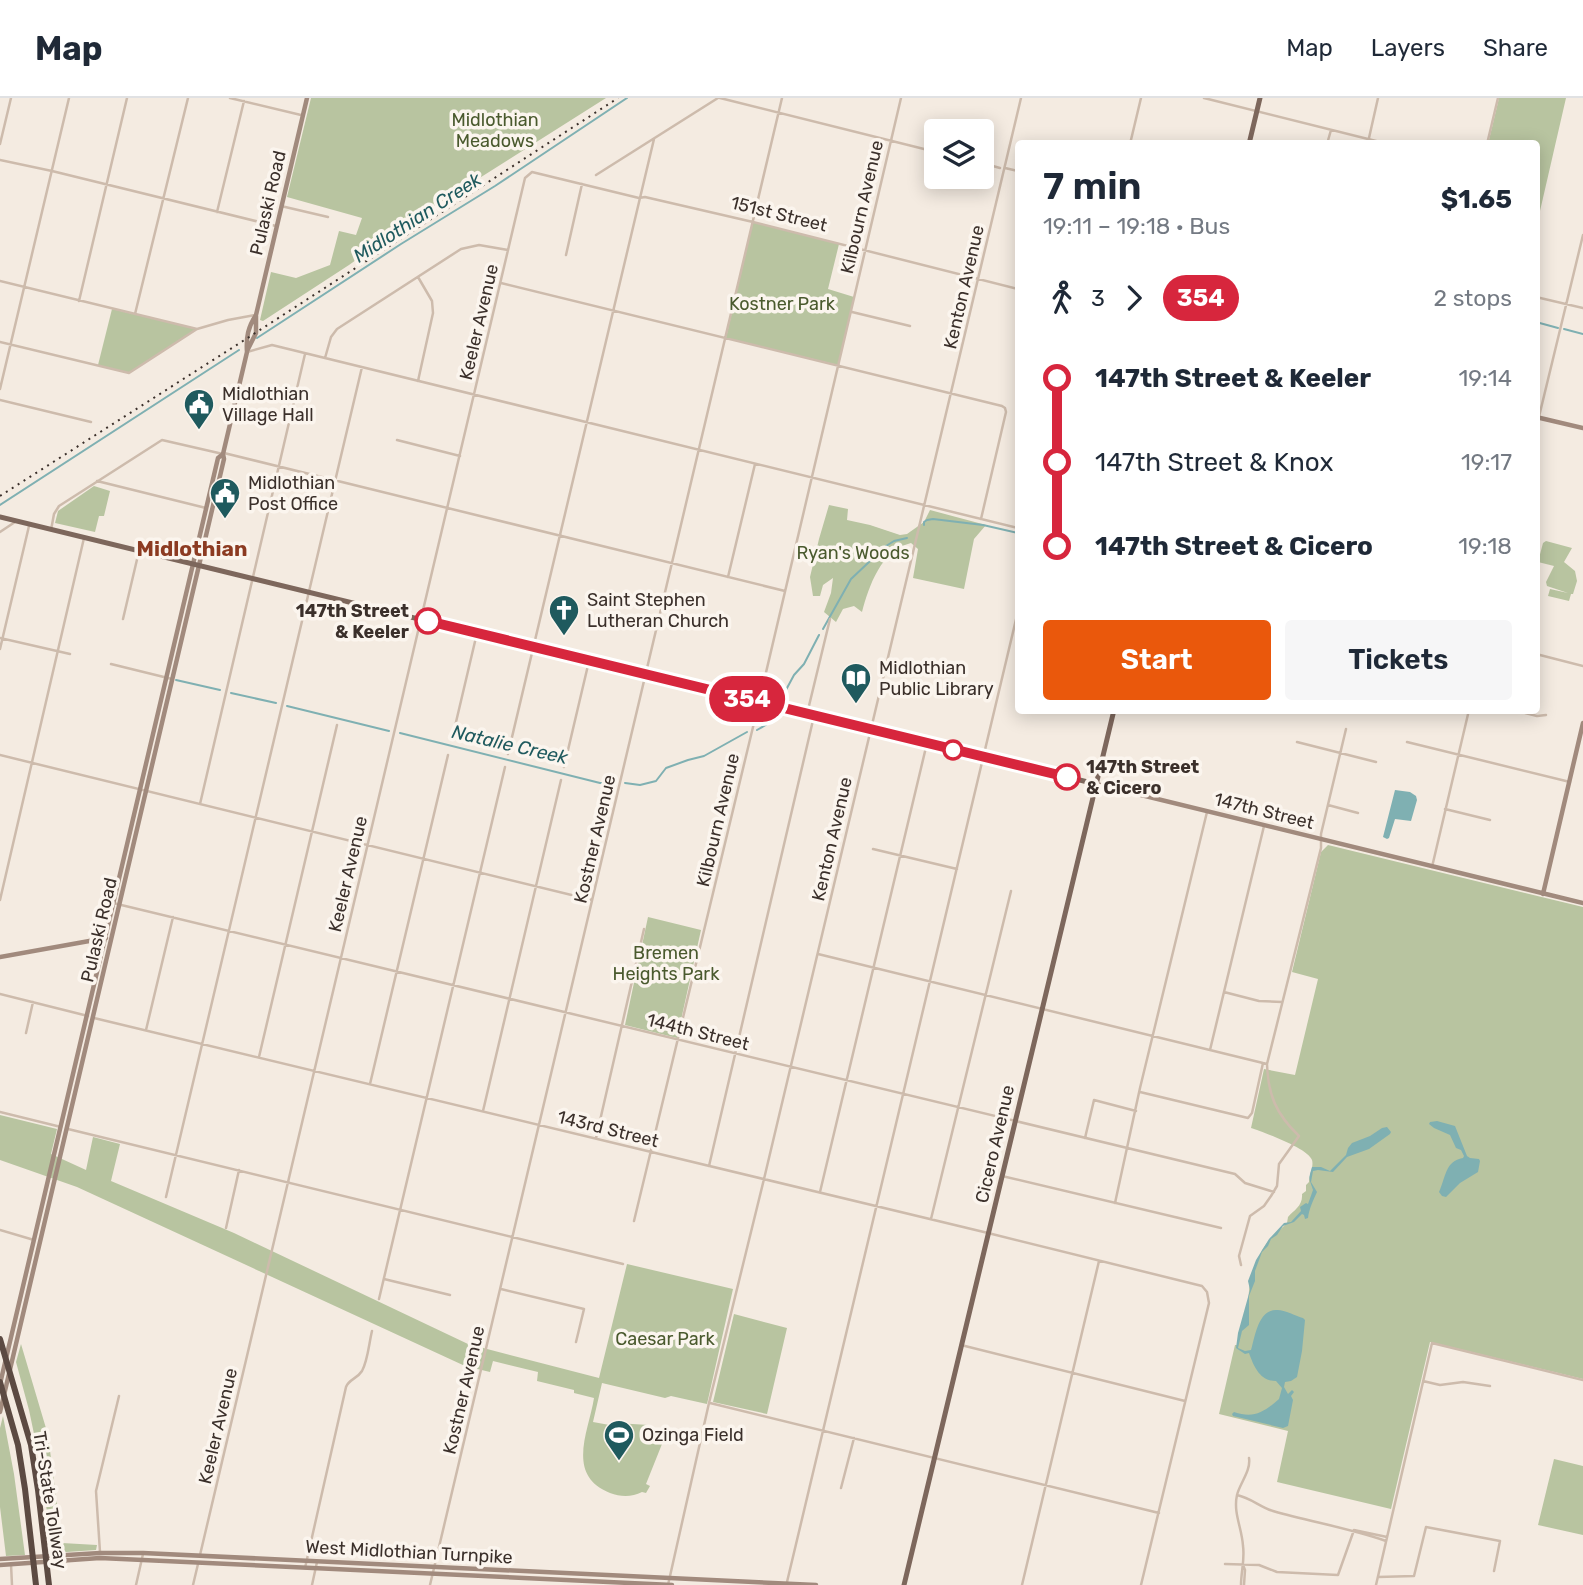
<!DOCTYPE html>
<html lang="en">
<head>
<meta charset="utf-8">
<style>
  :root { --surface:#fff; --page:#f6f6f7; --text:#1f2937; --muted:#747a83; --line:#e0e1e3; --accent:#ea580c }
  body { margin:0; font-family:Rubik,sans-serif; background:var(--page); color:var(--text); height:100vh; display:flex; flex-direction:column; font-size:26px; white-space:nowrap }
  * { box-sizing:border-box; margin:0 }
  p { font-size:23px; color:var(--muted) }
  .icon { flex:none; width:38px; height:38px; fill:none; stroke:currentColor; stroke-width:2; stroke-linecap:round; stroke-linejoin:round }
  .map { position:relative; flex:1; overflow:hidden }
  .side { position:absolute; left:1015px; top:42px; width:525px; height:574px; display:flex; flex-direction:column; background:var(--surface); border-radius:7px; box-shadow:0 4px 18px #0003 }
  .side>* { flex:none }
  .badge { padding:0 14px; border-radius:23px; font-size:24px; line-height:46px }
  .controls { position:absolute; left:924px; top:21px; display:grid; gap:14px }
  .controls a { display:grid; place-items:center; width:70px; height:70px; border-radius:7px; background:var(--surface); box-shadow:0 4px 18px #0003; font-size:35px }
  .map>.badge { position:absolute; translate:-50% -50%; box-shadow:0 0 0 4px #fff }
  .legs { display:flex; align-items:center; gap:10px; height:77px; padding:0 28px; font-size:23px }
  .legs p { margin-inline-start:auto }
  .headline { display:flex; align-items:center; justify-content:space-between; height:119px; padding:0 28px }
  h1 { font-size:38px; font-weight:600; line-height:52px }
  .button { display:flex; gap:14px; margin-top:auto; padding:14px 28px }
  .button a { flex:1; height:80px; border-radius:7px; background:var(--accent); color:#fff; font-size:28px; font-weight:600; line-height:80px; text-align:center }
  .button a+a { background:var(--page); color:var(--text) }
  ul { padding:0 28px; list-style:none }
  li { display:flex; align-items:center; gap:24px; height:84px; font-size:26px }
  li i { display:grid; place-items:center; width:10px; height:100%; margin:0 9px; background:currentColor }
  li i::after { content:''; width:18px; height:18px; margin:-9px; border:5px solid; border-radius:50%; background:var(--surface) }
  li p { margin-inline-start:auto }
  li:first-child i { background:linear-gradient(#0000 50%,currentColor 0) }
  li:last-child i { background:linear-gradient(currentColor 50%,#0000 0) }
  header { display:flex; align-items:center; gap:42px; box-sizing:border-box; height:98px; padding:0 35px; background:var(--surface); border-bottom:2px solid var(--line) }
  header strong { font-size:33px }
  nav { display:flex; gap:38px; margin-inline-start:auto; font-size:24px }
  .map>svg:first-child { display:block }
  .green { fill:#b8c4a0 }
  .water { fill:#7fb0b2 }
  .lines { fill:none; stroke-linecap:round; stroke-linejoin:round }
  .stream { stroke:#7fb0b2; stroke-width:2 }
  .street { stroke:#cdbbac; stroke-width:2.5 }
  .secondary { stroke:#a18a7d; stroke-width:4.5 }
  .primary { stroke:#7d675c; stroke-width:5 }
  .highway { stroke:#5c4a42; stroke-width:6 }
  .rail { stroke:#3b302b; stroke-width:2; stroke-dasharray:2 5; stroke-linecap:butt }
  .line-1-casing { stroke:#fff; stroke-width:16 }
  .line-1 { stroke:#d7263d; stroke-width:10 }
  .stop-1-dot { fill:#fff; stroke:#d7263d; stroke-width:3.5 }
  .labels { text-anchor:middle; stroke-width:7; stroke-linejoin:round; paint-order:stroke }
  .park-label { font-size:18px; fill:#4a5a2e; stroke:#fbf5ee }
  .street-label { font-size:18px; fill:#3b302b; stroke:#fbf5ee }
  .poi-label { font-size:18px; fill:#3b302b; stroke:#fbf5ee; text-anchor:start }
  .stop-label { font-size:18px; font-weight:bold; fill:#3b302b; stroke:#fbf5ee; text-anchor:end }
  .water-label { font-size:19px; font-style:italic; fill:#1f5a5e; stroke:#fbf5ee }
  .quarter-label { font-size:21px; font-weight:bold; fill:#8c3b22; stroke:#fbf5ee }
</style>
</head>
<body>
<header>
<strong>Map</strong>
<nav><a>Map</a><a>Layers</a><a>Share</a></nav>
</header>
<div class="map">
<svg width="1583" height="1487" viewBox="0 0 1583 1487">
  <rect width="100%" height="100%" fill="#f4ebe1"/>
  <!-- green -->
  <path class="green" d="M 311,0 L 606,0 L 402,129 L 349,167 L 263,223 L 260,222 L 271,174 L 296,180 L 330,167 L 339,133 L 356,137 L 362,120 L 287,99 Z
    M 1499,0 L 1566,0 L 1537,126 L 1536,46 L 1488,46 Z
    M 753,124 L 839,146 L 828,191 L 854,199 L 838,267 L 726,240 Z
    M 112,211 L 197,231 L 129,275 L 98,267 Z
    M 94,388 L 110,393 L 104,418 L 99,418 L 95,434 L 55,425 L 58,413 Z
    M 829,407 L 848,411 L 847,422 L 870,427 L 900,437 L 907,436 L 924,424 L 930,412 L 986,427 L 974,441 L 964,491 L 913,480 L 918,451 L 911,445 C 881,452 869,488 862,514 L 854,508 L 843,511 L 836,524 L 824,514 L 831,495 L 833,480 L 823,487 L 820,498 L 813,498 L 810,479 L 819,441 Z
    M 1546,443 L 1572,450 L 1564,464 L 1575,473 L 1577,483 L 1573,496 L 1571,496 L 1569,503 L 1548,498 L 1550,491 L 1568,495 L 1547,488 L 1546,484 L 1554,468 L 1538,464 L 1543,445 Z
    M 1328,747 L 1583,809 L 1583,1281 L 1430,1244 L 1391,1411 L 1277,1384 L 1288,1333 L 1219,1316 L 1235,1247 L 1237,1247 L 1248,1203 L 1250,1183 L 1262,1152 L 1269,1142 L 1287,1125 L 1288,1119 C 1294,1112 1303,1108 1302,1096 L 1306,1093 L 1306,1087 L 1309,1084 C 1309,1077 1314,1069 1312,1062 C 1308,1050 1263,1034 1251,1030 L 1264,971 L 1295,977 L 1318,881 L 1292,874 L 1321,754 Z
    M 648,819 L 701,832 L 677,940 L 625,927 Z
    M 0,1017 L 57,1031 L 51,1056 L 86,1072 L 93,1039 L 120,1046 L 111,1083 L 234,1135 L 468,1246 L 599,1280 L 627,1166 L 733,1191 L 707,1306 L 671,1298 L 665,1300 L 602,1285 L 593,1324 L 615,1328 L 616,1325 L 649,1327 L 657,1333 L 660,1330 L 662,1330 L 662,1334 L 663,1334 L 664,1341 L 646,1386 L 650,1388 L 646,1395 L 642,1394 C 632,1399 621,1399 610,1395 C 565,1377 589,1333 594,1300 L 574,1295 L 574,1292 L 537,1283 L 538,1274 L 493,1263 L 490,1274 L 465,1268 L 77,1089 L 0,1062 Z
    M 734,1216 L 787,1230 L 767,1316 L 713,1304 Z
    M 21,1246 L 48,1337 L 62,1445 L 97,1447 L 96,1452 L 52,1455 L 42,1374 L 29,1312 L 16,1264 Z
    M 3,1318 L 14,1376 L 25,1457 L 6,1458 L 0,1409 L 0,1330 Z
    M 1554,1361 L 1583,1368 L 1583,1437 L 1538,1427 Z"/>
  <!-- water -->
  <path class="water" d="M 1395,692 L 1410,694 L 1416,698 L 1417,702 L 1411,723 L 1395,721 L 1389,740 L 1387,741 L 1383,739 Z
    M 1437,1023 L 1455,1028 L 1467,1058 L 1470,1060 L 1479,1061 L 1480,1063 L 1478,1074 L 1460,1085 L 1446,1099 L 1442,1098 L 1439,1094 C 1446,1079 1445,1063 1463,1060 L 1464,1058 L 1461,1052 L 1456,1050 L 1450,1037 L 1434,1030 L 1429,1026 L 1430,1024 Z
    M 1387,1029 L 1391,1034 L 1390,1036 L 1369,1051 L 1347,1059 L 1333,1074 L 1318,1072 L 1313,1073 L 1311,1084 L 1317,1094 C 1313,1103 1309,1111 1308,1120 L 1305,1121 L 1304,1117 L 1302,1116 L 1294,1124 L 1283,1128 L 1277,1137 L 1271,1141 L 1268,1148 L 1262,1154 L 1255,1173 L 1255,1183 L 1249,1198 L 1249,1227 L 1242,1233 L 1238,1250 L 1245,1253 L 1251,1252 C 1255,1239 1258,1212 1276,1212 C 1283,1211 1296,1218 1303,1220 L 1305,1222 L 1302,1253 L 1297,1279 L 1291,1283 L 1285,1284 L 1284,1289 L 1288,1296 L 1292,1292 L 1294,1294 L 1291,1298 L 1293,1302 L 1288,1328 L 1283,1330 L 1233,1318 L 1232,1316 L 1234,1314 C 1254,1321 1264,1314 1279,1301 L 1282,1290 L 1276,1283 C 1260,1283 1254,1269 1249,1255 L 1245,1256 L 1236,1250 L 1238,1235 L 1250,1192 L 1248,1183 L 1256,1162 L 1269,1141 L 1284,1125 L 1291,1124 L 1301,1113 L 1300,1109 L 1306,1105 L 1308,1106 L 1313,1092 C 1309,1079 1308,1083 1312,1069 L 1321,1069 L 1330,1073 L 1346,1057 L 1348,1050 L 1352,1045 L 1370,1038 L 1382,1030 Z"/>
  <g class="lines">
    <!-- stream -->
    <path class="stream" d="M 1536,224 L 1558,230
      M 1564,231 L 1583,236
      M 257,240 L 401,146 L 495,88 L 627,0
      M 0,407 L 239,252
      M 924,427 L 924,424 L 927,422 L 933,421 L 983,427 L 1018,435
      M 823,531 L 851,481 L 886,448 L 894,443 L 907,440
      M 176,582 L 220,592
      M 231,595 L 276,605
      M 779,605 L 794,577 L 804,566 L 819,537
      M 287,608 L 389,633
      M 757,632 L 771,624 L 776,614
      M 400,635 L 600,685 L 614,685
      M 625,685 L 640,687 L 656,683 L 666,670 L 688,662 L 704,658 L 747,634"/>
    <!-- street -->
    <path class="street" d="M 230,0 L 301,17
      M 720,0 L 936,54
      M 1204,0 L 1388,46
      M 1369,40 L 1378,0
      M 0,46 L 11,0
      M 1130,46 L 1141,0
      M 1327,46 L 1331,32
      M 1487,46 L 1498,0
      M 0,62 L 52,73 L 276,128
      M 982,65 L 1000,70
      M 1005,70 L 1018,73
      M 596,77 L 718,0
      M 281,108 L 328,119
      M 217,114 L 244,3
      M 566,157 L 582,86
      M 0,183 L 197,231
      M 501,185 L 1002,308 L 1005,310 L 1006,314 L 981,421
      M 1536,199 L 1583,210
      M 79,203 L 127,0
      M 852,214 L 910,228
      M 135,216 L 188,0
      M 0,244 L 129,275 L 197,231 L 228,222 L 255,217
      M 247,254 L 272,247 L 1018,430
      M 325,260 L 331,239 L 337,231 L 461,151 L 479,147 L 508,152
      M 418,283 L 433,215 L 432,203 L 418,179
      M 0,291 L 69,0
      M 0,302 L 91,324
      M 1536,331 L 1583,137
      M 397,342 L 460,358
      M 224,355 L 785,493
      M 97,383 L 206,410
      M 51,432 L 54,416 L 59,408 L 162,342 L 223,356
      M 0,434 L 15,424
      M 728,479 L 755,366
      M 123,521 L 139,453
      M 0,540 L 70,556
      M 0,551 L 29,428
      M 1536,556 L 1583,568
      M 111,566 L 172,581
      M 1514,612 L 1537,618 L 1546,617
      M 807,616 L 830,521
      M 452,641 L 477,535
      M 1297,644 L 1376,664
      M 1407,644 L 1570,684
      M 508,656 L 654,41
      M 0,657 L 592,802
      M 564,669 L 589,563
      M 200,706 L 305,256
      M 1328,707 L 1358,715
      M 1445,711 L 1490,722
      M 873,751 L 957,771
      M 1432,769 L 1469,612
      M 0,802 L 84,440
      M 113,805 L 1235,1076 L 1245,1085 L 1274,1094
      M 818,856 L 1267,966
      M 1224,894 L 1259,903 L 1282,904
      M 0,896 L 88,918
      M 94,920 L 988,1135 L 1202,1188 L 1207,1194 L 1209,1205 L 1141,1487
      M 146,932 L 173,819
      M 26,935 L 33,904
      M 1210,952 L 1264,728
      M 259,959 L 337,627
      M 370,986 L 448,657
      M 1140,994 L 1248,1020 L 1252,1015 L 1263,965
      M 483,1013 L 561,682
      M 0,1014 L 61,1029
      M 68,1031 L 623,1166
      M 596,1040 L 644,831
      M 1085,1040 L 1094,1002 L 1136,1013
      M 709,1068 L 814,618
      M 1002,1078 L 1221,1130
      M 820,1094 L 927,645
      M 166,1099 L 362,269
      M 1115,1105 L 1140,990 L 1207,714
      M 931,1121 L 1011,793
      M 634,1123 L 760,600 L 901,0
      M 226,1130 L 239,1072
      M 0,1132 L 34,1142
      M 1241,1167 L 1239,1158 L 1250,1118 L 1264,1108 L 1271,1098 L 1277,1088 L 1279,1066 L 1299,1038 C 1276,1016 1268,997 1267,966 L 1321,750 L 1321,736 L 1346,631
      M 384,1181 L 450,1197
      M 501,1191 L 584,1211 L 576,1244
      M 379,1201 L 505,669
      M 961,1247 L 1185,1303
      M 1423,1283 L 1440,1287 L 1463,1284 L 1490,1288
      M 710,1305 L 1159,1415
      M 841,1390 L 854,1340
      M 1237,1397 C 1251,1400 1260,1409 1273,1413 C 1311,1424 1349,1430 1386,1443
      M 1354,1432 L 1387,1439
      M 100,1454 L 96,1393 L 119,1298
      M 200,1457 L 525,80 L 532,74 L 639,100 L 645,99 L 753,124 L 1018,191
      M 11,1466 L 12,1487
      M 1225,1466 L 1259,1467 L 1277,1474 L 1338,1477 L 1354,1432
      M 1243,1467 L 1245,1472 L 1244,1487
      M 305,1470 L 346,1289 C 349,1281 357,1281 362,1273 C 368,1262 369,1245 372,1233
      M 1378,1479 L 1414,1478 L 1426,1429 L 1500,1443 L 1494,1473
      M 787,1484 L 1018,513
      M 136,1487 L 143,1456
      M 193,1487 L 198,1466
      M 312,1487 L 317,1464
      M 430,1487 L 782,0
      M 668,1487 L 709,1305 L 764,1081 L 1021,0
      M 1022,1487 L 1099,1163
      M 1241,1487 C 1241,1474 1245,1461 1243,1448 C 1242,1430 1233,1415 1237,1397 C 1240,1385 1251,1373 1249,1360
      M 1376,1487 L 1432,1245 L 1583,1282"/>
    <!-- secondary -->
    <path class="secondary" d="M 247,253 L 256,235 L 256,218
      M 1536,319 L 1583,330
      M 1096,686 L 1583,805
      M 1543,796 L 1583,625
      M 0,859 L 106,840
      M 0,1286 L 218,360 L 223,356
      M 0,1314 L 224,361 L 223,356 L 247,254 C 246,239 248,229 256,217 L 307,0
      M 0,1461 L 100,1455 L 143,1455 L 816,1487
      M 0,1467 L 100,1460 L 672,1487"/>
    <!-- primary -->
    <path class="primary" d="M 1249,46 L 1260,0
      M 0,419 L 1096,686
      M 904,1487 L 1114,612"/>
    <!-- highway -->
    <path class="highway" d="M 0,1241 L 31,1347 L 38,1392 L 49,1487
      M 0,1284 L 18,1347 L 25,1391 L 36,1487"/>
    <!-- rail -->
    <path class="rail" d="M 0,398 L 246,241 L 618,0"/>
  </g>
  <g class="lines">
    <!-- line-1 casing -->
    <g class="line-1-casing">
      <path id="line-1" d="M 428,523 L 1067,679"/>
    </g>
    <!-- line-1 -->
    <use href="#line-1" class="line-1"/>
  </g>
  <!-- icons -->
  <defs>
    <g id="civic-pin" transform="scale(1.575)"><path d="M0 17L-7.5 6A9.5 9.5 0 1 1 7.5 6Z" fill="#1f5a5e" stroke="#fbf5ee"/><path d="M-.6-6.5H3V-4.5H.6V-3L4-1V1h2V6H-6V1h2V-1L-.6-3ZM-1.2 2.5V6h2.4V2.5Z" fill="#fff"/></g>
    <g id="church-pin" transform="scale(1.575)"><path d="M0 17L-7.5 6A9.5 9.5 0 1 1 7.5 6Z" fill="#1f5a5e" stroke="#fbf5ee"/><path d="M-1.2-6h2.4v3.5h3.3v2.4h-3.3V6h-2.4V-.1h-3.3v-2.4h3.3Z" fill="#fff"/></g>
    <g id="library-pin" transform="scale(1.575)"><path d="M0 17L-7.5 6A9.5 9.5 0 1 1 7.5 6Z" fill="#1f5a5e" stroke="#fbf5ee"/><path d="M-6-4Q-3-5.5-.7-3.5V5Q-3 3-6 4ZM6-4Q3-5.5 .7-3.5V5Q3 3 6 4Z" fill="#fff"/></g>
    <g id="stadium-pin" transform="scale(1.575)"><path d="M0 17L-7.5 6A9.5 9.5 0 1 1 7.5 6Z" fill="#1f5a5e" stroke="#fbf5ee"/><path d="M0-5a6.5 5 0 1 0 0 10a6.5 5 0 1 0 0-10ZM-3.5-1.8h7v3.6h-7Z" fill="#fff"/></g>
  </defs>
  <g fill-rule="evenodd">
    <use href="#civic-pin" x="199" y="306"/>
    <use href="#civic-pin" x="225" y="395"/>
    <use href="#church-pin" x="564" y="512"/>
    <use href="#library-pin" x="856" y="580"/>
    <use href="#stadium-pin" x="619" y="1337"/>
  </g>
  <!-- markers -->
  <g class="stop-1-dot">
    <circle cx="428" cy="523" r="12"/>
    <circle cx="953" cy="652" r="9"/>
    <circle cx="1067" cy="679" r="12"/>
  </g>
  <g class="labels">
    <!-- park labels -->
    <g class="park-label">
      <text x="495" y="28">Midlothian<tspan x="495" dy="21">Meadows</tspan></text>
      <text x="782" y="212">Kostner Park</text>
      <text x="853" y="461">Ryan's Woods</text>
      <text x="666" y="861">Bremen<tspan x="666" dy="21">Heights Park</tspan></text>
      <text x="665" y="1247">Caesar Park</text>
    </g>
    <!-- street labels -->
    <g class="street-label">
      <text transform="translate(268 105) rotate(-77)" y="6">Pulaski Road</text>
      <text transform="translate(862 109) rotate(-77)" y="6">Kilbourn Avenue</text>
      <text transform="translate(779 116) rotate(14)" y="6">151st Street</text>
      <text transform="translate(964 189) rotate(-77)" y="6">Kenton Avenue</text>
      <text transform="translate(479 224) rotate(-77)" y="6">Keeler Avenue</text>
      <text transform="translate(1264 713) rotate(14)" y="6">147th Street</text>
      <text transform="translate(718 722) rotate(-77)" y="6">Kilbourn Avenue</text>
      <text transform="translate(595 741) rotate(-77)" y="6">Kostner Avenue</text>
      <text transform="translate(832 741) rotate(-77)" y="6">Kenton Avenue</text>
      <text transform="translate(348 776) rotate(-77)" y="6">Keeler Avenue</text>
      <text transform="translate(99 832) rotate(-77)" y="6">Pulaski Road</text>
      <text transform="translate(698 934) rotate(14)" y="6">144th Street</text>
      <text transform="translate(608 1031) rotate(14)" y="6">143rd Street</text>
      <text transform="translate(995 1046) rotate(-77)" y="6">Cicero Avenue</text>
      <text transform="translate(464 1292) rotate(-77)" y="6">Kostner Avenue</text>
      <text transform="translate(218 1328) rotate(-77)" y="6">Keeler Avenue</text>
      <text transform="translate(50 1402) rotate(81)" y="6">Tri-State Tollway</text>
      <text transform="translate(409 1454) rotate(3)" y="6">West Midlothian Turnpike</text>
    </g>
    <!-- poi labels -->
    <g class="poi-label">
      <text x="222" y="302">Midlothian<tspan x="222" dy="21">Village Hall</tspan></text>
      <text x="248" y="391">Midlothian<tspan x="248" dy="21">Post Office</tspan></text>
      <text x="587" y="508">Saint Stephen<tspan x="587" dy="21">Lutheran Church</tspan></text>
      <text x="879" y="576">Midlothian<tspan x="879" dy="21">Public Library</tspan></text>
      <text x="642" y="1343">Ozinga Field</text>
    </g>
    <!-- stop labels -->
    <g class="stop-label">
      <text x="409" y="519">147th Street<tspan x="409" dy="21">&amp; Keeler</tspan></text>
      <text x="1086" y="675" text-anchor="start">147th Street<tspan x="1086" dy="21">&amp; Cicero</tspan></text>
    </g>
    <!-- water labels -->
    <g class="water-label">
      <text transform="translate(417 119) rotate(-33)" y="7">Midlothian Creek</text>
      <text transform="translate(510 646) rotate(13)" y="7">Natalie Creek</text>
    </g>
    <!-- quarter labels -->
    <g class="quarter-label">
      <text x="192" y="458">Midlothian</text>
    </g>
  </g>
</svg>
<div class="controls">
<a><svg class="icon" aria-label="layers" viewBox="0 0 24 24"><path d="M12 4l9 5-9 5-9-5zM3 14l9 5 9-5"/></svg></a>
</div>
<b class="badge" style="left:747px;top:601px;background:#d7263d;color:#fff">354</b>
<section class="side">
<div class="headline"><div><h1>7 min</h1><p>19:11 – 19:18 · Bus</p></div><b>$1.65</b></div>
<div class="legs"><svg class="icon" aria-label="walk" viewBox="0 0 24 24"><circle cx="13" cy="4" r="2"/><path d="M13 8l-2 6 4 7M11 14l-3 7M7 12l3-4h3l4 4"/></svg>3<svg class="icon" aria-label="forward" viewBox="0 0 24 24"><path d="M9 5l7 7-7 7"/></svg><b class="badge" style="background:#d7263d;color:#fff">354</b><p>2 stops</p></div>
<ul>
<li><i style="color:#d7263d"></i><b>147th Street &amp; Keeler</b><p>19:14</p></li>
<li><i style="color:#d7263d"></i><span>147th Street &amp; Knox</span><p>19:17</p></li>
<li><i style="color:#d7263d"></i><b>147th Street &amp; Cicero</b><p>19:18</p></li>
</ul>
<div class="button"><a>Start</a><a>Tickets</a></div>
</section>
</div>
</body>
</html>
